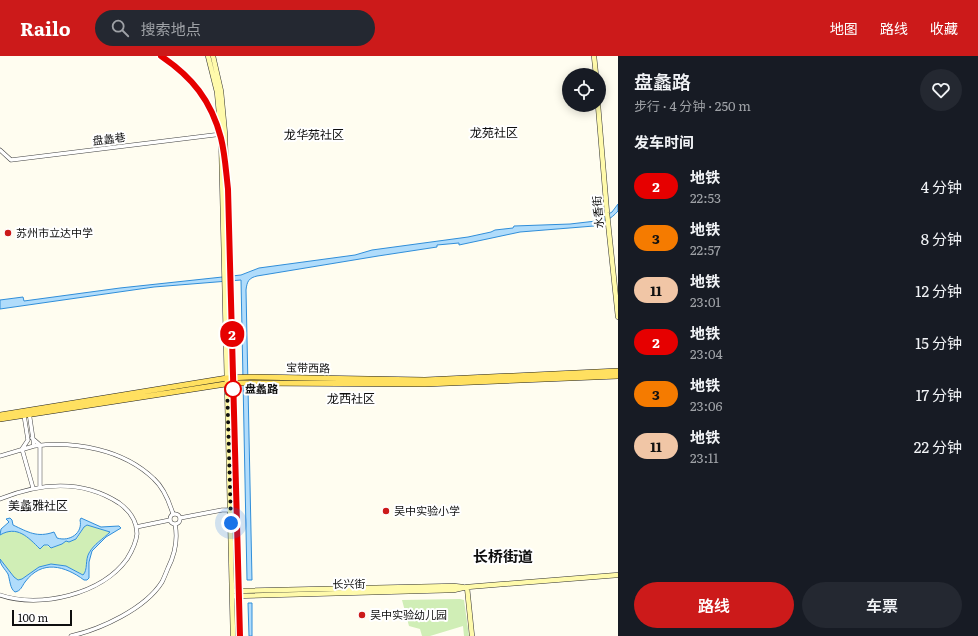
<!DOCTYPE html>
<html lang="zh">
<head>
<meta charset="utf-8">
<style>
  :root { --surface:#171b24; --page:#242831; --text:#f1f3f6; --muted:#9ea1a6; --accent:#cc1a1a }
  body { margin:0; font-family:Literata,"Noto Sans SC",serif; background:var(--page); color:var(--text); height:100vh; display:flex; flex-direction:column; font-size:15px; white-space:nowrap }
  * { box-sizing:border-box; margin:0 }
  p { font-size:13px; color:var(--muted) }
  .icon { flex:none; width:22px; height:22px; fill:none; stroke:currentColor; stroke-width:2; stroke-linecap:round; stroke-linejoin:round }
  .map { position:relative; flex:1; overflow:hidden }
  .sheet { display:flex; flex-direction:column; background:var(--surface); width:360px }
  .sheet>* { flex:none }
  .badge { padding:0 8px; border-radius:13px; font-size:14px; line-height:26px }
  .fabs { position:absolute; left:562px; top:12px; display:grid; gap:8px }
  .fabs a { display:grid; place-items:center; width:44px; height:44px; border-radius:50%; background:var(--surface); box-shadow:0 2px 10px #0003; font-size:20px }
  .scale { position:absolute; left:12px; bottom:10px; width:60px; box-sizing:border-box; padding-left:4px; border:2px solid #0f0f0f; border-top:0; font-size:11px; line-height:14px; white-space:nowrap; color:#0f0f0f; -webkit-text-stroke:3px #fff; paint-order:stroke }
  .you { position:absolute; width:20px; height:20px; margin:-10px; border:3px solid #fff; border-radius:50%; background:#1a73e8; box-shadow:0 0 0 6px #1a73e833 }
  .map>.badge { position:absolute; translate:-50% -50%; box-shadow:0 0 0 2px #fff }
  h2 { padding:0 16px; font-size:15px; line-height:36px }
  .round { display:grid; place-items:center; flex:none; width:42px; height:42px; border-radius:21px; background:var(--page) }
  .headline { display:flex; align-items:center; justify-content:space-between; height:68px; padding:0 16px }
  h1 { font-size:19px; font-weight:600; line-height:30px }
  .cta { display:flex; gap:8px; margin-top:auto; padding:8px 16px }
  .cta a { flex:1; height:46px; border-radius:24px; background:var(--accent); color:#fff; font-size:16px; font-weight:600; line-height:46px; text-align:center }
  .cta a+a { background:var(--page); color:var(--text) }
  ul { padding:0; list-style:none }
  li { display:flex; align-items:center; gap:12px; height:52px; padding:0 16px }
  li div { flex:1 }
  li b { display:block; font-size:15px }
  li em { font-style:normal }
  li .badge { min-width:44px; font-weight:700; text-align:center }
  header { display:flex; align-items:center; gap:24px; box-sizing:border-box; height:56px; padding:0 20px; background:var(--accent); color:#fff }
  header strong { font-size:19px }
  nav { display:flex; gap:22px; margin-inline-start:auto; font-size:14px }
  .search { width:280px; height:36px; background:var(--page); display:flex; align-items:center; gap:10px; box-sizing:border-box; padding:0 14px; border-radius:22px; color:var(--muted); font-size:15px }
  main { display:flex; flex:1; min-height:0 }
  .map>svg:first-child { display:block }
  .green { fill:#d0eeb6 }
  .water { fill:#b0dcfb; stroke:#308ed9 }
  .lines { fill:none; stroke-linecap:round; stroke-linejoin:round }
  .street-casing { stroke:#424242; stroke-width:4.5 }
  .secondary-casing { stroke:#313131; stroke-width:5.5 }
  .primary-casing { stroke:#202020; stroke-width:6 }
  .street { stroke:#fff; stroke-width:3.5 }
  .secondary { stroke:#fffaab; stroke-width:4.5 }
  .primary { stroke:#ffe060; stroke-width:5 }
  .line-casing { stroke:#fff; stroke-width:9 }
  .line { stroke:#e60000; stroke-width:6 }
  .walk { stroke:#0f0f0f; stroke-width:4; stroke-dasharray:0 7.2 }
  .poi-dot { fill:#cc1a1a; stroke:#fff; stroke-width:1.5 }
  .stop-dot { fill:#fff; stroke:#e60000; stroke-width:2 }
  .labels { text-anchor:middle; stroke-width:4; stroke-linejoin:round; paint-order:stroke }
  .street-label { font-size:11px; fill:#0f0f0f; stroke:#fff }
  .poi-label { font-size:11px; fill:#0f0f0f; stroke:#fff; text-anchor:start }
  .stop-label { font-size:11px; font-weight:bold; fill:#0f0f0f; stroke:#fff; text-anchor:start }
  .neighbourhood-label { font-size:12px; fill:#0f0f0f; stroke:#fff }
  .district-label { font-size:15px; font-weight:bold; fill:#0f0f0f; stroke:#fff }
</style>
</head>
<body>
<header>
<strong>Railo</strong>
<div class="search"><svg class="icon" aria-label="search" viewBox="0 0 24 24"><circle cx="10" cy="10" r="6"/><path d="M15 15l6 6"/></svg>搜索地点</div>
<nav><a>地图</a><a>路线</a><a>收藏</a></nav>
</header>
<main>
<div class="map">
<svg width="618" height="580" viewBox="0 0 618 580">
  <rect width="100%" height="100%" fill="#fffdf0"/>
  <!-- green -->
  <path class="green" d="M 87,469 L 110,476 L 98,486 L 89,496 L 84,519 L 66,510 L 51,508 L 39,511 L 22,523 L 18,524 L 14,521 L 0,503 L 0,479 C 18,469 28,481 40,492 L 45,489 L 52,492 L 62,488 L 66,485 L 69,485 L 77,483 L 84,471 Z
    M 460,543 L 464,544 L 469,580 L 464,580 L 463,570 L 430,580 L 422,580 L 420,573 L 409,570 L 402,544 Z"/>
  <!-- water -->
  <path class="water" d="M 618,148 L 618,155 C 611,163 604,167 594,167 L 594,170 L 520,176 L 459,189 L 459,187 L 437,189 L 437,191 L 378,200 L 257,220 C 249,222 247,225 246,234 L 252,524 L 247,524 L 241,224 L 154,231 L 0,253 L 0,244 L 23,241 L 24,245 L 120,232 L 241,219 L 259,212 L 355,199 L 372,194 L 468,181 L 491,176 L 495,174 L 513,172 L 514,170 L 570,168 L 596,165 L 612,156 Z
    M 10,462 L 12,464 L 13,469 C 28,476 37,482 54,476 L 57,482 C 70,486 83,477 80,464 L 81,462 L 101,471 L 119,470 L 121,472 L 106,481 L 92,495 L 89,506 L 89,522 L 87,524 L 84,524 C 65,510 42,503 25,526 C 22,530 21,535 15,536 C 10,533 10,524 8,518 C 5,513 0,509 0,503 L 14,521 L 18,524 L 22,523 L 39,511 L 51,508 L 66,510 L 83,519 C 88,514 85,504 89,497 C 94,488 103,483 110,476 L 87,469 L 84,471 L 76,483 L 69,486 L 66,485 L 62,488 L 51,492 L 48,489 L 44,489 L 40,493 C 28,481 17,469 0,479 L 1,473 L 9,466 L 6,463 Z
    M 248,547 L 252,547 L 252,580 L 249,580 Z"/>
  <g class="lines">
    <!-- street casing -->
    <g class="street-casing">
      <path id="street" d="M 0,94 L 11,104 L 222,78
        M 24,359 L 28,384
        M 32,382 L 40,389 L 40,431
        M 28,384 L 22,393 L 33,432
        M 34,390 C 75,385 123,393 154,423 C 164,432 169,445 173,458
        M 0,400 L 34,390 L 29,356
        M 0,443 C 39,427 82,423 119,447 C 129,454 137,465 137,478 C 136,487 132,495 127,503 C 102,538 40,553 0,539
        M170 463a5 5 0 1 1 10 0a5 5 0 1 1-10 0Z
        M 180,462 L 222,454 L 232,454
        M 136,471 L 170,464
        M 71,580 C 101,573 145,553 162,526 C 164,522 166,517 168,512 C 175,498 178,483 175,468"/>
    </g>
    <!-- secondary casing -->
    <g class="secondary-casing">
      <path id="secondary" d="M 208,0 L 217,36 L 221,78 L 233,580
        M 213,0 L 221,35 L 225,78 L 238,580
        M 594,0 L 596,19
        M 598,49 L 607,157 L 618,261
        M 467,531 L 472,580
        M 234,535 L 454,530 L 463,531
        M 235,540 L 454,534 L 467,531 L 618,519"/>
    </g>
    <!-- primary casing -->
    <g class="primary-casing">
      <path id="primary" d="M 0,359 L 227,322 L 250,321 L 425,324 L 618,315
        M 0,363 L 232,327 L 425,328 L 618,320"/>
    </g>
    <!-- street -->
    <use href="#street" class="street"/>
    <!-- secondary -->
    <use href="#secondary" class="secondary"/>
    <!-- primary -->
    <use href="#primary" class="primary"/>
  </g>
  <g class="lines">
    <!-- line casing -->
    <g class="line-casing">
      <path id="line" d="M 161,0 C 192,21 211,44 221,82 C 225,98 226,116 228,133 L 240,580"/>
    </g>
    <!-- line -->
    <use href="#line" class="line"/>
    <!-- walk -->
    <path class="walk" d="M 231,467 L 227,328 L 232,327 L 233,333"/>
  </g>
  <!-- markers -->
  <g class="poi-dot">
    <circle cx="8" cy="177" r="4"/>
    <circle cx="386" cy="455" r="4"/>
    <circle cx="362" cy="559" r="4"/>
  </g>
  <circle class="stop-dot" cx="233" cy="333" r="8"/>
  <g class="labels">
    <!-- street labels -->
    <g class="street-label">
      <text transform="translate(109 83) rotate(-7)" y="4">盘蠡巷</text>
      <text transform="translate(598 156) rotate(-95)" y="4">水香街</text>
      <text transform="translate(308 312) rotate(1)" y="4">宝带西路</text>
      <text transform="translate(349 528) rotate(-1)" y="4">长兴街</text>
    </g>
    <!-- poi labels -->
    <g class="poi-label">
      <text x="16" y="181">苏州市立达中学</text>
      <text x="394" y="459">吴中实验小学</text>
      <text x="370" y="563">吴中实验幼儿园</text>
    </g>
    <!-- stop labels -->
    <g class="stop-label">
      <text x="245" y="337">盘蠡路</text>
    </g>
    <!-- neighbourhood labels -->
    <g class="neighbourhood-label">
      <text x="494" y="81">龙苑社区</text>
      <text x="314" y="83">龙华苑社区</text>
      <text x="351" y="347">龙西社区</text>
      <text x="38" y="454">美蠡雅社区</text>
    </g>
    <!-- district labels -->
    <g class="district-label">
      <text x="503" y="506">长桥街道</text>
    </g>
  </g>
</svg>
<div class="fabs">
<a><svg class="icon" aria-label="locate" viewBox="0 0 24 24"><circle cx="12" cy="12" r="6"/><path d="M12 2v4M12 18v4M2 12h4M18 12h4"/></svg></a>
</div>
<div class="scale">100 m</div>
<div class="you" style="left:231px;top:467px"></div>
<b class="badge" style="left:232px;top:278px;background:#e60000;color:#fff">2</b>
</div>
<section class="sheet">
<div class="headline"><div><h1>盘蠡路</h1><p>步行 · 4 分钟 · 250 m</p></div><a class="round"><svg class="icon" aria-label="heart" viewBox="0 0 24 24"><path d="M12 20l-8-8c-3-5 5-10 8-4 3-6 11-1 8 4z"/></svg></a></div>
<h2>发车时间</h2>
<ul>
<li><span class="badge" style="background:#e60000;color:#fff">2</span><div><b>地铁</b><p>22:53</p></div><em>4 分钟</em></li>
<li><span class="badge" style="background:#f57b00;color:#111">3</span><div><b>地铁</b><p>22:57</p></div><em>8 分钟</em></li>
<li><span class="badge" style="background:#f1c6a6;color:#111">11</span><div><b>地铁</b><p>23:01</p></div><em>12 分钟</em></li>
<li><span class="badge" style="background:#e60000;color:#fff">2</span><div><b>地铁</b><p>23:04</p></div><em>15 分钟</em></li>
<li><span class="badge" style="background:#f57b00;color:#111">3</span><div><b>地铁</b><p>23:06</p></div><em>17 分钟</em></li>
<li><span class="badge" style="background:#f1c6a6;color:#111">11</span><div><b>地铁</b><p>23:11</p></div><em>22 分钟</em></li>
</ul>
<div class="cta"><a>路线</a><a>车票</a></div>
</section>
</main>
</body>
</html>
